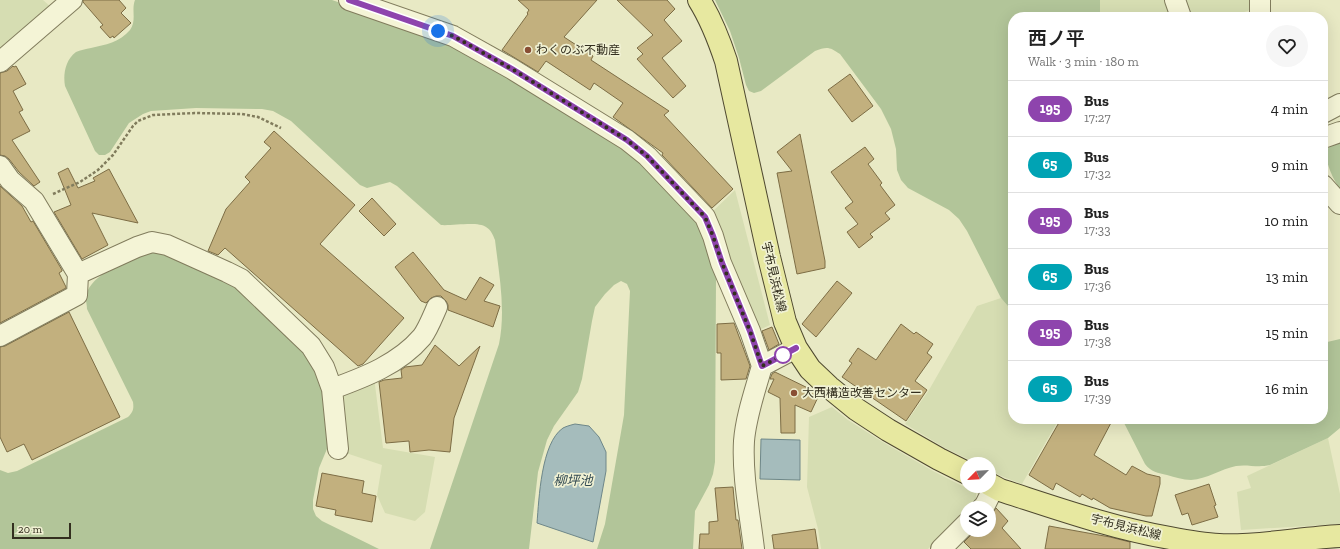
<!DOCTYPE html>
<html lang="en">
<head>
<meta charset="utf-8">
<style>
  :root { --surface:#fff; --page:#f6f6f6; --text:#222; --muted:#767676; --line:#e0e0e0 }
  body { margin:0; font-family:"Zilla Slab","Noto Sans JP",serif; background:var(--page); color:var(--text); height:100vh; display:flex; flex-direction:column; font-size:15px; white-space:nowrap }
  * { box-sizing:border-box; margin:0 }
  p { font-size:13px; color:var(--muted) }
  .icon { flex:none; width:22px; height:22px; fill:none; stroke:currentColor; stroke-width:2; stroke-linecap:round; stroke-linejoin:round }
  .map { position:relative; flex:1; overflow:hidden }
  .drawer { position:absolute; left:1008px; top:12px; width:320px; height:412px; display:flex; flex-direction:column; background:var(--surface); border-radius:16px; box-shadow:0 4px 16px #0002 }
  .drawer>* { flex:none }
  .badge { padding:0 8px; border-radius:13px; font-size:14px; line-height:26px }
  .needle { width:26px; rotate:246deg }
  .buttons { position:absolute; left:960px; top:457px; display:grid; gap:8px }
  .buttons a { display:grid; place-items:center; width:36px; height:36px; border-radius:50%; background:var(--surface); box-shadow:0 4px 16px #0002; font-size:20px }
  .scale { position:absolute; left:12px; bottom:10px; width:59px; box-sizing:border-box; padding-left:4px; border:2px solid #332f1f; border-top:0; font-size:11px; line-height:14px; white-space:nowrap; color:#332f1f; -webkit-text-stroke:3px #f0f1d3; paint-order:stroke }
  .you { position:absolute; width:20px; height:20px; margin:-10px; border:3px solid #fff; border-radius:50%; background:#1a73e8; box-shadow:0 0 0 6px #1a73e833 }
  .map>.badge { position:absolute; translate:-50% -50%; box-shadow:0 0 0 2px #fff }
  .round { display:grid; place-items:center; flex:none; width:42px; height:42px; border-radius:21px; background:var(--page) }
  .summary { display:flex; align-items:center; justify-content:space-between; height:68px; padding:0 20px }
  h1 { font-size:19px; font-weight:600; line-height:30px }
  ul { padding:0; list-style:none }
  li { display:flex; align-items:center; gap:12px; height:56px; padding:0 20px; border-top:1px solid var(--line) }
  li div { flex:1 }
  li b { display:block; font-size:15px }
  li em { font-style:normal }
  li .badge { min-width:44px; font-weight:700; text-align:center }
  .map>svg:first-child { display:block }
  .farmland { fill:#d6ddb2 }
  .green { fill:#b2c599 }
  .water { fill:#a5bcbc; stroke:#6e8789 }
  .building { fill:#c2b07e; stroke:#7d6d45 }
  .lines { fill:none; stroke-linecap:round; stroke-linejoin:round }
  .minor-casing { stroke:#817c5d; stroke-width:22 }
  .major-casing { stroke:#4f4930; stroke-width:24 }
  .path { stroke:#817c5d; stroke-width:2.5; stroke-dasharray:3 2; stroke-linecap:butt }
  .minor { stroke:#f4f4d6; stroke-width:20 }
  .major { stroke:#e7e8a0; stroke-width:22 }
  .line-casing { stroke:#fff; stroke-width:9 }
  .line { stroke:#8e44ad; stroke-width:6 }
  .walk { stroke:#332f1f; stroke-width:4; stroke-dasharray:0 7.2 }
  .poi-dot { fill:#894e34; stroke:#f0f1d3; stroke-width:1.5 }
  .stop-dot { fill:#fff; stroke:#8e44ad; stroke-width:2 }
  .labels { text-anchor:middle; stroke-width:3.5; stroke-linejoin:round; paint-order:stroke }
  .poi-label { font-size:12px; fill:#332f1f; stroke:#f0f1d3; text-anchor:start }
  .street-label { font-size:12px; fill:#332f1f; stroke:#f0f1d3 }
  .water-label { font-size:13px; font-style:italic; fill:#304851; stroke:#f0f1d3 }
</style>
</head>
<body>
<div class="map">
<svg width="1340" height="549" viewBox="0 0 1340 549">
  <rect width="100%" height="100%" fill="#e8e9c4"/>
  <!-- farmland -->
  <path class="farmland" d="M 0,0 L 43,0 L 53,9 L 0,54 Z
    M 1100,0 L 1169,0 L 1175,17 L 1100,17 Z
    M 1181,0 L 1253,0 L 1253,5 L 1248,11 L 1226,17 L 1187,17 Z
    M 735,190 L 770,325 L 757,331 L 710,214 Z
    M 1001,298 L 1013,312 L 1013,419 L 1059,419 L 1022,484 L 1006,478 L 989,470 L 989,464 L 978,464 L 945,448 L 905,424 L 929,390 L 977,306 Z
    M 374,377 L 383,448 L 435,457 L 425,512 L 415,521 L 385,513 L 377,495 L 382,465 L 346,453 L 340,391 Z
    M 832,407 L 848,420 L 881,441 L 933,471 L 976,493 L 976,502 L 970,508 L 967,508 L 967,511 L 928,549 L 821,549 L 818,529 L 807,487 L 809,417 Z
    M 1328,438 L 1340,494 L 1340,524 L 1241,530 L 1237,492 L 1251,488 L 1247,476 Z"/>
  <!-- green -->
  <path class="green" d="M 135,0 L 332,0 L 451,41 L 623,145 L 700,220 L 715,265 L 716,280 L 715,462 L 713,474 L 709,485 L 695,511 L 693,549 L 597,549 L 605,524 L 624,415 L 630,291 L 627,284 L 621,281 L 614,285 L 605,294 L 595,307 L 592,321 L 582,379 L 578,392 L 554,426 L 547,440 L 538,472 L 529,549 L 430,549 L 499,344 C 506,310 499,274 495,240 C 493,235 491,230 486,227 C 478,221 452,226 441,225 L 397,186 L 390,182 L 367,188 L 360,185 L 291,121 L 273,111 L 262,109 L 196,108 L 151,111 L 143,114 L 129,123 L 110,152 L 105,155 L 99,155 L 95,151 L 65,86 C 63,75 65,60 76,52 C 80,50 86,49 91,48 C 105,45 120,42 130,30 C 137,20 131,10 135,0 Z
    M 715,0 L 1100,0 L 1100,17 L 1013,17 L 1013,312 L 1001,298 L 967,231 L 959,219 L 949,210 L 908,188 L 901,180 L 897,170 L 896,149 L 891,129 L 881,109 L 840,54 C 830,47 827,46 815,51 L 761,91 L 754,93 L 749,91 L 746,85 L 739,58 L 730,31 Z
    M 1340,141 L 1340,189 C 1334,181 1321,156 1329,147 C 1331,144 1337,143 1340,141 Z
    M 152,250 L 165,252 L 236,285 L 305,351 L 325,391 L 329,444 L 319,468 L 313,500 L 313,509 L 316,516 L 322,521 L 379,549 L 0,549 L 0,470 L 8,473 L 17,471 L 128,417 C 133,412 134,409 133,402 L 87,309 C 87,306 86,302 86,299 C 86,274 133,259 152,250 Z
    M 1340,339 L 1340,428 L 1328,438 L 1270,465 C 1257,468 1248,464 1236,466 C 1221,469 1207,479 1191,480 C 1183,480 1175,477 1167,475 C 1158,473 1151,472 1145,464 L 1122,419 L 1323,419 L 1323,343 Z"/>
  <!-- water -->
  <path class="water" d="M 575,424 L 589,426 L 599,437 L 606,452 L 606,471 L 593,542 L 537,523 C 539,499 541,443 563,428 C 567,426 571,425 575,424 Z
    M 761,439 L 800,440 L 800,480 L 760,479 Z"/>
  <!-- building -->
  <path class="building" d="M 83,0 L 119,0 L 126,8 L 121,13 L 131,23 L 114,38 L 113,36 L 110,38 L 100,27 L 103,25 L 83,2 Z
    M 518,0 L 597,0 L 564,37 L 593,56 L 591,60 L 669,111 L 664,115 L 733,189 L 712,208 L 662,155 L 663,153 L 613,117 L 623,103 L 594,83 L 590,90 L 546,61 L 538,72 L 502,50 L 528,14 L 527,13 L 529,10 Z
    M 617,0 L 667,0 L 675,9 L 664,20 L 682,41 L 662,58 L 686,86 L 673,98 L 637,59 L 643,54 L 637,48 L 653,35 Z
    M 13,66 L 14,67 L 16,66 L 26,84 L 13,91 L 23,110 L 19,112 L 30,131 L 12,140 L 40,182 L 34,186 L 19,172 L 9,159 L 5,156 L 0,155 L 0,73 L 7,71 Z
    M 850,74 L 873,106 L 852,122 L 828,90 Z
    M 274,131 L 355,205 L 320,244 L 404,318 L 363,364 L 358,366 L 225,248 L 218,255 L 208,251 L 226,209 L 250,182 L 245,177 L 271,148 L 264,142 Z
    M 800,134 L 825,261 L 825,268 L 797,274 L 777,173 L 792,171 L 777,152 Z
    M 865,147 L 874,159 L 868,164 L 882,183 L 880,185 L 895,205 L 885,213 L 890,219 L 870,234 L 873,237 L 859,248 L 847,232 L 858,224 L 845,208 L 853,202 L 831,172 Z
    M 68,168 L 78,188 L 95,181 L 93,178 L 109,169 L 138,223 L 92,213 L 108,245 L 82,259 L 54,212 L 71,205 L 58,173 Z
    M 0,186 L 22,206 L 31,222 L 33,221 L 62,270 L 62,271 L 59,273 L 66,287 L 66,288 L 0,323 Z
    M 372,198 L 396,224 L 384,236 L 359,211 Z
    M 413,252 L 444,290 L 466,300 L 480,277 L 494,285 L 484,301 L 500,306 L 493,327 L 448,310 L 448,305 L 446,301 L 441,296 L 436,296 L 431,298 L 426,303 L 421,301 L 395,267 Z
    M 837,281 L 852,293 L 816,337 L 802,324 Z
    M 69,312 L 120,417 L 32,460 L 24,444 L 7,452 L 0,437 L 0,347 L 5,346 Z
    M 734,323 L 750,366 L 746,379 L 721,380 L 721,353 L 717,353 L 717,324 Z
    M 901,324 L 914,334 L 916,332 L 933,344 L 927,353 L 932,357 L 915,381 L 927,390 L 906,421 L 842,377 L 852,363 L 849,361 L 858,348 L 876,360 Z
    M 772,327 L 779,344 L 769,350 L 762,331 Z
    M 435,345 L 459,366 L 480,346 L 454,418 L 450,452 L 429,450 L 410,452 L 409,441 L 386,443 L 379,382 L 384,380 L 402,378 L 401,370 L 405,367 L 422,365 Z
    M 775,372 L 816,392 L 819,395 L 811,412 L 795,405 L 795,433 L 781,433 L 780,398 L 768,392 L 774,379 L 770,379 L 772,374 Z
    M 1061,419 L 1113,419 L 1094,455 L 1126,475 L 1132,466 L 1147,474 L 1160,477 L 1160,484 L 1152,516 L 1146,516 L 1110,508 L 1093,498 L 1092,500 L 1082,494 L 1080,497 L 1056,483 L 1053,490 L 1029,475 Z
    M 322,473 L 364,481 L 362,493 L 376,496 L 372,522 L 335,515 L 336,510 L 316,506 Z
    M 1209,484 L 1216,505 L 1214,506 L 1218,517 L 1192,525 L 1188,513 L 1182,515 L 1175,495 Z
    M 733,487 L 736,520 L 738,520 L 742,549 L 699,549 L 700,534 L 709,534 L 709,522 L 718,521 L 715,488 Z
    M 996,508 L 1008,521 L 1002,528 L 1021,549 L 971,549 L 964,542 L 976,530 L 989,530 L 989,517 Z
    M 1049,526 L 1110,537 L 1130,542 L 1130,549 L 1045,549 Z
    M 815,529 L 818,549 L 774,549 L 772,535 Z"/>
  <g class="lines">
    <!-- minor casing -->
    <g class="minor-casing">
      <path id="minor" d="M 349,0 L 453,36 L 512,69 L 627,140 L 647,156 L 705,217 L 713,236 L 721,263 L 750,331 L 762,366
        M 1175,0 L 1181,17
        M 1260,17 L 1260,0
        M 0,62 L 72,0
        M 1323,113 L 1340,104
        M 1323,138 L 1340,132
        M 0,166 L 10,180 L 34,201 L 78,274 L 137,247 L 152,242 L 167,245 L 227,272 L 241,279 L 311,346 L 324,367 L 332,389 L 338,449
        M 1323,185 L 1340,204
        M 0,336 L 77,295 L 78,274
        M 332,389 C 365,377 399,364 422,337 C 428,329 433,316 437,307
        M 982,508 L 985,505 L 994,487
        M 754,549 C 750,514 742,477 744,441 C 746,416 755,391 762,366 L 796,348
        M 941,549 L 967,523"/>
    </g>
    <!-- major casing -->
    <g class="major-casing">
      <path id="major" d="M 699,0 C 711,19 719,40 726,61 L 769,257 L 785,322 L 796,348 L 810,369 L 829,387 L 856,409 L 888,430 L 939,459 L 967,473
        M 989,484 L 1000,490 C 1056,508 1112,528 1170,538 C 1186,541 1202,544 1219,545 C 1259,547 1300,538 1340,536"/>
    </g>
    <!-- path -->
    <path class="path" d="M 53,194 L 80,182 L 98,170 L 113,155 L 133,126 L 138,121 L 153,115 L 195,113 L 242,114 L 258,117 L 281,128"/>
    <!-- minor -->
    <use href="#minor" class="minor"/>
    <!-- major -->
    <use href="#major" class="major"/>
  </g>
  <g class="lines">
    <!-- line casing -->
    <g class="line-casing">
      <path id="line" d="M 349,0 L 453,36 L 512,69 L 627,140 L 647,156 L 705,217 L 713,236 L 722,263 L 750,331 L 762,366 L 796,348"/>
    </g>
    <!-- line -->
    <use href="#line" class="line"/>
    <!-- walk -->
    <path class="walk" d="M 438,31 L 453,36 L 512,69 L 627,140 L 647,156 L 705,217 L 713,236 L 722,263 L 750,331 L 762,366 L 785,354 L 783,355"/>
  </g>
  <!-- markers -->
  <g class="poi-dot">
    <circle cx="528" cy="50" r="4"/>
    <circle cx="794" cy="393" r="4"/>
  </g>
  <circle class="stop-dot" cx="783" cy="355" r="8"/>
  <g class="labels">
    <!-- poi labels -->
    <g class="poi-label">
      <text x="536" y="54">わくのぶ不動産</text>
      <text x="802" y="397">大西構造改善センター</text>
    </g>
    <!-- street labels -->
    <g class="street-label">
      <text transform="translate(774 277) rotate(77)" y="4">宇布見浜松線</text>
      <text transform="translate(1126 527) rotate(14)" y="4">宇布見浜松線</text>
    </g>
    <!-- water labels -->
    <g class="water-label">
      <text x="573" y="485">柳坪池</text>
    </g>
  </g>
</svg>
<div class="buttons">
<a><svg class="needle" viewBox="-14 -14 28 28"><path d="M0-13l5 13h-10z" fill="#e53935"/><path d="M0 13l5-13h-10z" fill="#767676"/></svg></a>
<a><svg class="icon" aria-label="layers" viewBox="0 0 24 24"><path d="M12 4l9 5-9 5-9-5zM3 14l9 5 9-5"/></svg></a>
</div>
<div class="scale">20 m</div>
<div class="you" style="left:438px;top:31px"></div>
<section class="drawer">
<div class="summary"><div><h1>西ノ平</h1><p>Walk · 3 min · 180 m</p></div><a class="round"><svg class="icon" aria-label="heart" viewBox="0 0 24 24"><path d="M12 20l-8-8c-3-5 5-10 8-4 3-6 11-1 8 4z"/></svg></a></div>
<ul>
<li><span class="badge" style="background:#8e44ad;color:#fff">195</span><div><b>Bus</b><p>17:27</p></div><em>4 min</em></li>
<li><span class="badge" style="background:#00a3b4;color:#fff">65</span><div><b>Bus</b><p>17:32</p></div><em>9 min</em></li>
<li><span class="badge" style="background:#8e44ad;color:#fff">195</span><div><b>Bus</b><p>17:33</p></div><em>10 min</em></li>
<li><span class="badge" style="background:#00a3b4;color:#fff">65</span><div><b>Bus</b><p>17:36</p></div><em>13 min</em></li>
<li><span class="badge" style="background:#8e44ad;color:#fff">195</span><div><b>Bus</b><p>17:38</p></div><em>15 min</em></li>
<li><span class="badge" style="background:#00a3b4;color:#fff">65</span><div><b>Bus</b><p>17:39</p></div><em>16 min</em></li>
</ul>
</section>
</div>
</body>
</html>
